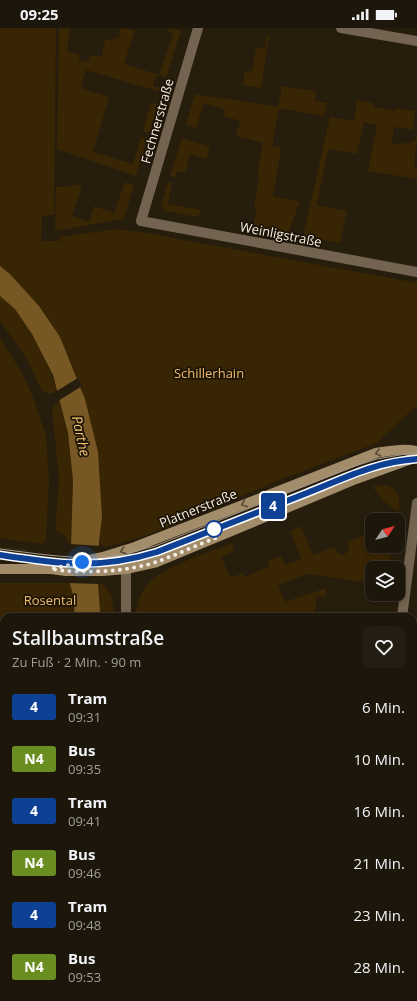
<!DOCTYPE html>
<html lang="de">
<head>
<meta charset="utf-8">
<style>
  :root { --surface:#1d160a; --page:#251f13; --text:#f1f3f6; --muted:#a09f9c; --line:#3b352b }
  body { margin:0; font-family:"Open Sans",sans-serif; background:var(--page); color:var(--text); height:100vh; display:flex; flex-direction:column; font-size:15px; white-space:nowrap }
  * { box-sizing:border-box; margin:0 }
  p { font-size:13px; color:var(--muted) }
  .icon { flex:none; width:22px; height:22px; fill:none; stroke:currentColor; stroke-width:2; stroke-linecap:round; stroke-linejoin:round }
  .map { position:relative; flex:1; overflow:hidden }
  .drawer { position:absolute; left:0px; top:585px; width:417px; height:388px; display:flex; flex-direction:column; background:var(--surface); border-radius:12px 12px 0 0; box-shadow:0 2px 6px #0003,0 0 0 1px var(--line) }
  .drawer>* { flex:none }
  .badge { padding:0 8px; border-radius:3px; font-size:14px; line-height:26px }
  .needle { width:26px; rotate:55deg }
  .controls { position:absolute; left:365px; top:485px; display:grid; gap:8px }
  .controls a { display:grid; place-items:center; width:40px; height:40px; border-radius:8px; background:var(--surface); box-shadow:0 2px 6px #0003,0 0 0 1px var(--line); font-size:20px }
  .you { position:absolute; width:20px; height:20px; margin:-10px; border:3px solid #fff; border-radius:50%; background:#1a73e8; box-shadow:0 0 0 6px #1a73e833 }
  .map>.badge { position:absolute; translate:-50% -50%; box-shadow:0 0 0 2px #fff }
  .round { display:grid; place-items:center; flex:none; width:42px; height:42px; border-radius:8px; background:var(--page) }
  .head { display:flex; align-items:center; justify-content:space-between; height:68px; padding:0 12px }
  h1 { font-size:19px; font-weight:600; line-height:30px }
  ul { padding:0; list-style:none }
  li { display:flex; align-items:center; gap:12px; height:52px; padding:0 12px }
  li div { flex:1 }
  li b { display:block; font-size:15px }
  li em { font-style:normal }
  li .badge { min-width:44px; font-weight:700; text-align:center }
  .status { display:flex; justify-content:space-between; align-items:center; height:28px; padding:0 20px; background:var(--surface); direction:ltr }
  .status svg { height:11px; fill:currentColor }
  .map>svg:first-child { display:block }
  .built { fill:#32240e }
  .green { fill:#382504 }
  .water { fill:#775824 }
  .pier { fill:#271d0d }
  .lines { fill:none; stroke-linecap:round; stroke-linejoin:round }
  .minor { stroke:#726450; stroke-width:10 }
  .secondary { stroke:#a28c6a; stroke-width:10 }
  .tram { stroke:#a39b8f; stroke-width:1 }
  .oneway { stroke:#594a32 }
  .line-casing { stroke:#fff; stroke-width:9 }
  .line { stroke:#0e4094; stroke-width:6 }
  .walk { stroke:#f5eee4; stroke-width:4; stroke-dasharray:0 7.2 }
  .stop-dot { fill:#fff; stroke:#0e4094; stroke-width:2 }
  .labels { text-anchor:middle; stroke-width:3.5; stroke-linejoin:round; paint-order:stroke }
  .street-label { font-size:13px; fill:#f5eee4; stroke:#1d1405 }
  .park-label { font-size:13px; fill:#eebd71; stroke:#1d1405 }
  .water-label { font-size:14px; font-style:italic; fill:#f6c579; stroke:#1d1405 }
</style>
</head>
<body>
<div class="status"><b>09:25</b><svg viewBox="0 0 49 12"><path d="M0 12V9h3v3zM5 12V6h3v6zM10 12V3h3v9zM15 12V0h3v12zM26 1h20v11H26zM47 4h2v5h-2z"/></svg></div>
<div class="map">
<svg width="417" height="973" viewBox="0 0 417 973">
  <rect width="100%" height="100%" fill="#271d0d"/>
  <!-- built -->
  <path class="built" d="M 0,519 L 27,521 L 24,534 L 0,531 Z"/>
  <!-- green -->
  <path class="green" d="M 0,0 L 56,0 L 54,186 L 42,188 L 41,213 L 60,213 L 59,209 L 117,201 L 146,205 L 417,255 L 417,377 L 377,415 L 287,449 L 155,504 L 122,515 L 105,519 L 99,514 L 102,489 L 85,371 L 60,309 L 39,278 L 10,246 L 0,238 Z
    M 59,0 L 70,0 L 67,24 L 79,26 L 79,32 L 89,34 L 90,27 L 102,29 L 105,12 L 111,12 L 119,9 L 120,0 L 135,2 L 124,36 L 159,47 L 173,6 L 168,4 L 169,0 L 181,3 L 166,50 L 159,47 L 155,50 L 153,59 L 163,59 L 161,64 L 86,42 L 81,60 L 109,69 L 93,124 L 133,136 L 141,109 L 147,111 L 136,148 L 57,121 Z
    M 266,8 L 269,8 L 261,60 L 243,57 L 245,43 L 252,43 L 256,19 L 265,20 Z
    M 282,58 L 316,63 L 315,73 L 327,75 L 324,88 L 279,80 L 272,118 L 281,120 L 273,168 L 300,174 L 288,205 L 253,199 L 257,181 L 254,180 L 259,149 L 257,148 L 263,115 L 236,108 L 240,93 L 224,88 L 225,82 L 204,75 L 196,100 L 186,96 L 195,66 L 278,79 Z
    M 357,72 L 373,75 L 373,79 L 395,83 L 396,80 L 415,83 L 413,102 L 394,99 L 391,116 L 410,115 L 417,110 L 414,141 L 417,142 L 417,151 L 368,143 L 377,97 L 364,94 L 357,126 L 328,121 L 317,177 L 347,183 L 340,215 L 303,208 L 330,89 L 354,93 Z
    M 151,74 L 158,76 L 149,105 L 143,103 Z
    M 182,110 L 210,119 L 206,131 L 190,126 L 185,145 L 177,143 L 176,149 L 170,148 Z
    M 125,154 L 134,157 L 124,191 L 55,203 L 56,159 L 70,159 L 75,156 L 82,158 L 72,188 L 89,194 L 94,178 L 114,185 Z
    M 168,154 L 172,154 L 168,176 L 202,182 L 197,189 L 165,183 L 161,176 Z
    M 0,268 C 5,272 10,276 14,280 C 31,298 51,340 57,363 C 52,366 47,367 43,363 C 38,358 35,347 32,341 C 23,324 12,309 0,294 Z
    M 0,310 L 22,345 L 32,367 L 46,407 L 49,453 L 46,510 L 43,516 L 0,510 Z
    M 58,373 L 60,374 L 68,406 L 73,452 L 72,514 L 68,516 C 67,508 63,505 55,503 L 59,452 L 52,380 Z
    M 382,457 C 399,459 400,468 399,483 C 386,478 381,470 373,459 L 375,458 Z
    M 301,498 L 313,527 L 334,519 L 338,525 L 343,527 C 349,523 350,521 348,514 L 367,506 L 369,510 L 372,510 L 372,518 L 392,518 L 389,540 L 372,540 L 372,555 L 307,546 L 278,557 L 285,574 L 326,560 L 325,569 L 317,568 L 314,589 L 135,589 C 137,578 140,566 147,557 C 157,541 212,523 232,515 L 234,523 L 221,529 L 231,550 L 242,545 L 245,549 L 270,538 L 268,533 L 281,528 L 285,537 L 301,531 L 290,503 Z
    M 0,555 L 71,555 L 103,556 L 111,567 L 115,588 L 4,589 L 4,969 L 52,969 L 52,973 L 0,973 Z
    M 417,639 L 417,716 L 415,727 L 413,727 L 413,666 Z
    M 413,752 L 417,753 L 417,845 L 414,863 L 413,862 Z
    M 68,969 L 146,969 L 146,973 L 69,973 Z
    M 195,969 L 258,969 L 258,972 L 264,973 L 221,973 Z"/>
  <!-- water -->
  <path class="water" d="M 0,238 L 10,246 L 39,278 L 60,309 L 85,371 L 98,424 L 102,489 L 99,514 L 98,556 L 100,583 L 99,589 L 75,589 L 73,567 L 70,556 L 73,452 L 68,405 L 53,347 L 32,306 L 15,281 L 0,268 Z"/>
  <!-- pier -->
  <path class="pier" d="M 78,350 L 82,358 L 58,373 L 55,364 Z
    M 70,516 L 101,518 L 100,556 L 68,555 Z"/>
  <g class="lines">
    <!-- minor -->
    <path class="minor" d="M 198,0 L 141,193 L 417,244
      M 341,0 L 417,13
      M 126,541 L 126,589
      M 402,589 L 417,475
      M 58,969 L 58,973
      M 348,973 L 349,969"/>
    <!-- secondary -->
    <path class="secondary" d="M 57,539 L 103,529 L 135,519 L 376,425 C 390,423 403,420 417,423
      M 0,541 L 51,541 L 66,543 L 103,543 L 126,541 L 157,534 L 356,451 L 417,429"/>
    <!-- tram -->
    <path class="tram" d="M 0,521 C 40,526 79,533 119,527 C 131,525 143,521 155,518 L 355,438 L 377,431 L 417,424
      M 0,527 C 58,536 99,542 157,524 C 208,504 259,484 310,464 C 347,449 375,434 417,431"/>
  </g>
  <!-- one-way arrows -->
  <defs><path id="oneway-chevron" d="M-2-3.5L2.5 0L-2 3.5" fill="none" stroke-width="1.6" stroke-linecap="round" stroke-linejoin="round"/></defs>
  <g class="oneway">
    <use href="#oneway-chevron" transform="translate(378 425) rotate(167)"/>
    <use href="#oneway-chevron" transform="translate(244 476) rotate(158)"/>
    <use href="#oneway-chevron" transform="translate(123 523) rotate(162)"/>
  </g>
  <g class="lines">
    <!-- line casing -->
    <g class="line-casing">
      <path id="line" d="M 0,527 C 58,536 99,542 157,524 C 207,504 257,485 307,465 C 345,450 375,434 417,431"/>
    </g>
    <!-- line -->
    <use href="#line" class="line"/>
    <!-- walk -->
    <path class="walk" d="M 82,534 L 51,541 C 82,546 129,544 159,533 C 178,526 197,517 216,510 L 214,501"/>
  </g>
  <!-- markers -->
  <circle class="stop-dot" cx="214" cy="501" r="8"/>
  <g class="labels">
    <!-- street labels -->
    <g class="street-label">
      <text transform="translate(157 93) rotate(-74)" y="5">Fechnerstraße</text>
      <text transform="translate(281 206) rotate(11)" y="5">Weinligstraße</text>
      <text transform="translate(198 480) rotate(-22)" y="5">Platnerstraße</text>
    </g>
    <!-- park labels -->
    <g class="park-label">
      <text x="209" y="350">Schillerhain</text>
      <text x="50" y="577">Rosental</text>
    </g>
    <!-- water labels -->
    <g class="water-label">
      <text transform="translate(81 408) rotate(78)" y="5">Parthe</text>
    </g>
  </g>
</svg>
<div class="controls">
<a><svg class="needle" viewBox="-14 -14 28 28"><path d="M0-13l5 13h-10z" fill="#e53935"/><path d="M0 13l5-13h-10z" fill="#a09f9c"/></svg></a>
<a><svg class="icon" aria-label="layers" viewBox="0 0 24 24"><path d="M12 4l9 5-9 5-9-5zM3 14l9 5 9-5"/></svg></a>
</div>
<div class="you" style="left:82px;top:534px"></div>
<b class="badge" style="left:273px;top:478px;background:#0e4094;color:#fff">4</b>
<section class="drawer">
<div class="head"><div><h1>Stallbaumstraße</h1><p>Zu Fuß · 2 Min. · 90 m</p></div><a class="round"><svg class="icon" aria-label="heart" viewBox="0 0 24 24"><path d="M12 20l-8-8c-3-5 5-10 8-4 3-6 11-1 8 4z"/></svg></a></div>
<ul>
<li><span class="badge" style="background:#0e4094;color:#fff">4</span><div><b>Tram</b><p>09:31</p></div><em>6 Min.</em></li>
<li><span class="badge" style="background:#6b8e23;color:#fff">N4</span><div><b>Bus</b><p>09:35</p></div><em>10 Min.</em></li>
<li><span class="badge" style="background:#0e4094;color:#fff">4</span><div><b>Tram</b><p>09:41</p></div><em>16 Min.</em></li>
<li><span class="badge" style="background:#6b8e23;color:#fff">N4</span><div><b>Bus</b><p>09:46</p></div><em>21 Min.</em></li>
<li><span class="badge" style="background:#0e4094;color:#fff">4</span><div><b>Tram</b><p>09:48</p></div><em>23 Min.</em></li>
<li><span class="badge" style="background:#6b8e23;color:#fff">N4</span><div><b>Bus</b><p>09:53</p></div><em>28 Min.</em></li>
</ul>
</section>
</div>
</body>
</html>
